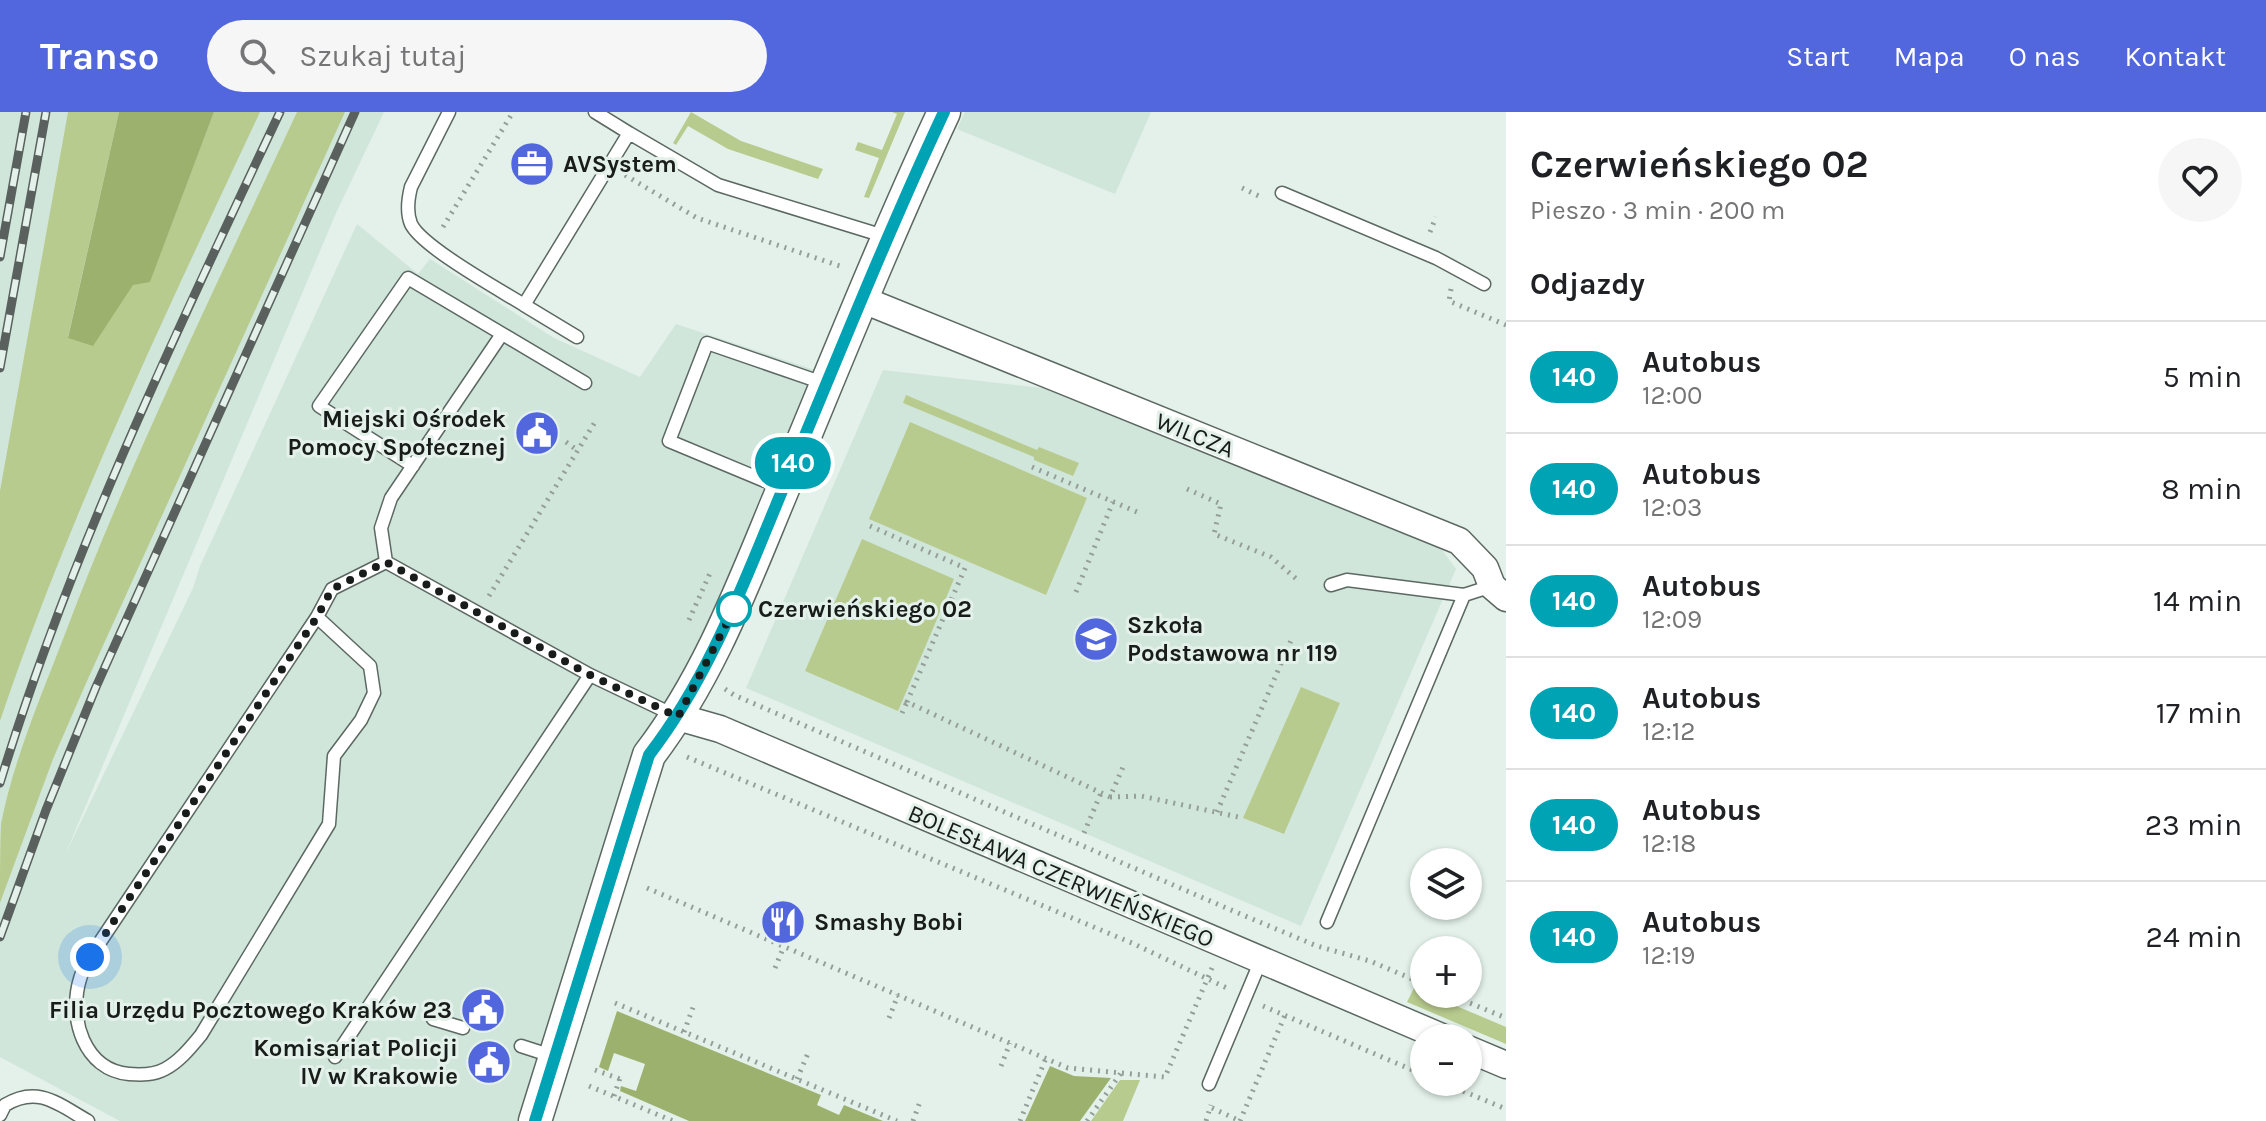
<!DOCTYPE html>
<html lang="pl">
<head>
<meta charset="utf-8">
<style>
  :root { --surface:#fff; --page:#f6f6f6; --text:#202124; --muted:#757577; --line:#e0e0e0; --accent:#5267dd }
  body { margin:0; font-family:Karla,sans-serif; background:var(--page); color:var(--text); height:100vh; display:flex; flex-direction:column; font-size:30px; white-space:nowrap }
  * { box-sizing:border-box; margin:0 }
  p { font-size:26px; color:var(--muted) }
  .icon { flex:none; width:44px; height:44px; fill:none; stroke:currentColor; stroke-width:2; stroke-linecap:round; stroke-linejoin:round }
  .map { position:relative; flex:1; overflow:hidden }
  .drawer { display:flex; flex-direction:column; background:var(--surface); width:760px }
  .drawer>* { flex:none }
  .badge { padding:0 16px; border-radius:26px; font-size:28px; line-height:52px }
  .buttons { position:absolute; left:1410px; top:736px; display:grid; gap:16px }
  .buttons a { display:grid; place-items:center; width:72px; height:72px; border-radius:50%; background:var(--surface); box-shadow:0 2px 6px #0004; font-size:40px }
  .you { position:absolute; width:40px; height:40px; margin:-20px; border:6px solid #fff; border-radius:50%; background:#1a73e8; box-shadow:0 0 0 12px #1a73e833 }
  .map>.badge { position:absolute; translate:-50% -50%; box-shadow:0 0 0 4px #fff }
  h2 { padding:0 24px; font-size:30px; line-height:72px }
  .round { display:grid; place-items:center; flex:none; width:84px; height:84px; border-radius:42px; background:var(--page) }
  .overview { display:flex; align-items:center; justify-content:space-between; height:136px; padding:0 24px }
  h1 { font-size:38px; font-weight:700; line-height:60px }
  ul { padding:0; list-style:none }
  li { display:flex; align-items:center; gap:24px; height:112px; padding:0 24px; border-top:2px solid var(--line) }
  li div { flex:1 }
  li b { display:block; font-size:30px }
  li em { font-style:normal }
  li .badge { min-width:88px; font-weight:700; text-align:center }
  header { display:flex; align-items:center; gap:48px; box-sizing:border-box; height:112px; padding:0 40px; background:var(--accent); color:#fff }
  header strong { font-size:38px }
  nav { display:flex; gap:44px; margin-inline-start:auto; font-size:28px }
  .search { width:560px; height:72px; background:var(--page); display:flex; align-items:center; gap:20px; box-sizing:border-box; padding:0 28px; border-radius:44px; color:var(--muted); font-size:30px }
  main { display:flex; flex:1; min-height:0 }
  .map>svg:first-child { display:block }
  .built { fill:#d0e6db }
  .green { fill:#b8cb8e }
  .forest { fill:#9db16f }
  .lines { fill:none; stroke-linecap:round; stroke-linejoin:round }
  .service-casing { stroke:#5c6862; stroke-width:15 }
  .minor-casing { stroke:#5c6862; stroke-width:29 }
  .tertiary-casing { stroke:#5c6862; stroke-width:35 }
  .path { stroke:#959f9a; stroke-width:5; stroke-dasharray:2 6; stroke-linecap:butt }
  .service { stroke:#fff; stroke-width:12 }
  .minor { stroke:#fff; stroke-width:26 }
  .tertiary { stroke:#fff; stroke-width:32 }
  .rail-casing { stroke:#59605d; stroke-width:9 }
  .rail { stroke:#e3f1ea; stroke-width:6; stroke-dasharray:18; stroke-linecap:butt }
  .line-casing { stroke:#fff; stroke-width:18 }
  .line { stroke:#00a3b4; stroke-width:12 }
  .walk { stroke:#181c1a; stroke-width:8; stroke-dasharray:0 14.4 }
  .stop-dot { fill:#fff; stroke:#00a3b4; stroke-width:4 }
  .labels { text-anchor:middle; stroke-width:6; stroke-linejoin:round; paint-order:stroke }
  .poi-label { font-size:24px; font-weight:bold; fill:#181c1a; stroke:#e3f1ea; text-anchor:start }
  .street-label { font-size:24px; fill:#181c1a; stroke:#e3f1ea }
  .stop-label { font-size:24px; font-weight:bold; fill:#181c1a; stroke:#e3f1ea; text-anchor:start }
</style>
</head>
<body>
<header>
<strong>Transo</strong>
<div class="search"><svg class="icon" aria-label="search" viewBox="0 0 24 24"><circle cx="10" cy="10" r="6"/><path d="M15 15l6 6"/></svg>Szukaj tutaj</div>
<nav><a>Start</a><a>Mapa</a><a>O nas</a><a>Kontakt</a></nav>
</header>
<main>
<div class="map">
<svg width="1506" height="1009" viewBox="0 0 1506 1009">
  <rect width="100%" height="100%" fill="#e3f1ea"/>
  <!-- built -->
  <path class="built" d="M 0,0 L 384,0 L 336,101 L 65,743 L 193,476 L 200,454 L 357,112 L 418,162 L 430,147 L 554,226 L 640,265 L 676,212 L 815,258 L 693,546 L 640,631 L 523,1009 L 120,1009 L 0,945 Z
    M 965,0 L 1151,0 L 1115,82 L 957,17 Z
    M 883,258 L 1043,276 L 1440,435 L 1456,457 L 1301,814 L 746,576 Z"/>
  <!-- green -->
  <path class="green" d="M 68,0 L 119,0 L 68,225 L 133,172 L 150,169 L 214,0 L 260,0 C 166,201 71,399 0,609 L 0,379 Z
    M 297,0 L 345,0 L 87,569 L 53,647 L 0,791 C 0,766 0,736 1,712 C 13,649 42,582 65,522 C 132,344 217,173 297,0 Z
    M 691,0 L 741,29 L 823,57 L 818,67 L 728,37 L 688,14 L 676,33 L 673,31 Z
    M 892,0 L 905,0 L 869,86 L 864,85 L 879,46 L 855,38 L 858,30 L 882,38 L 897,2 Z
    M 906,283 L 1037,338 L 1039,335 L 1079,351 L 1073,364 L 1034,348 L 1034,345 L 903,291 Z
    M 910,310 L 1087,386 L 1046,483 L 869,407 Z
    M 862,427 L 954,467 L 898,599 L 805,559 Z
    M 1301,575 L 1340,591 L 1284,722 L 1243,706 Z
    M 1414,876 L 1506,915 L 1506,932 L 1407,890 Z
    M 1120,968 L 1140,968 L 1123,1009 L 1091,1009 Z"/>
  <!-- forest -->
  <path class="forest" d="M 119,0 L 214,0 L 150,170 L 133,173 L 93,234 L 68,226 Z
    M 617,899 L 821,983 L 817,993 L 839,1003 L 844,993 L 883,1009 L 689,1009 L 620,979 L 621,974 L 636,979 L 645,952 L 614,941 L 608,959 L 599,955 Z
    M 1050,954 L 1074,964 L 1111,966 L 1080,1009 L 1025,1009 Z"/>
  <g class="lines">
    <!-- service casing -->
    <g class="service-casing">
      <path id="service" d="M 449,0 L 411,75 C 408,87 406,100 411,112 C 422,135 500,178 524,193
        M 595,0 L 629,21
        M 1282,81 L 1436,146 L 1484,172
        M 502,222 L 391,386 L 381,416 L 386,450 L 590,563 L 676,604
        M 577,225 L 524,193 L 629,21 L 718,73 L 887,125
        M 413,354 L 319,294 L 408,166 L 585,271
        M 782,376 L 669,329 L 707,231 L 826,272
        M 1331,473 L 1347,468 L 1464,483 L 1492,474
        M 317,505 L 370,554 L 374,581 L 361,608 L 334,644 L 329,712 L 201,923 C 191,935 180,949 165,957 C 154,963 142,963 129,962 C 84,958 68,906 80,867 C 82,859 87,852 90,845 L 317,505 L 332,477 L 386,450
        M 1327,810 L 1464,483
        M 433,907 L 463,916
        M 521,934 L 552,944
        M 335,945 L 590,563
        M 1209,972 L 1261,848
        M 0,1003 L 5,993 C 38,973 58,992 88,1009"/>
    </g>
    <!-- minor casing -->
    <g class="minor-casing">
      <path id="minor" d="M 861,187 L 1459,429 L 1485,456 L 1492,474 L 1506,486
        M 678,605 L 720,617 L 1444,926
        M 1468,937 L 1506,953"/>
    </g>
    <!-- tertiary casing -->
    <g class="tertiary-casing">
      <path id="tertiary" d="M 535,1009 L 649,643 C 710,563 744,470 782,379 C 835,252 886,124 944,0"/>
    </g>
    <!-- path -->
    <path class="path" d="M 625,63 L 697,106 L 843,155
      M 1242,76 L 1263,86
      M 443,115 L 513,0
      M 1430,120 L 1436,105
      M 1451,177 L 1449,189 L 1506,213
      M 566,330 L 577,338
      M 1032,355 L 1137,400
      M 1187,377 L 1221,392 L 1214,422 L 1271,445 L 1300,470
      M 870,414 L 965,456 L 907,590 L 1110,685 L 1123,655
      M 1076,480 L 1113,390
      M 489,484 L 595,310
      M 689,508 L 711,459
      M 725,577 L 734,583 L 1238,801 L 1317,834 L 1370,849 L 1424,872
      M 902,601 L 907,590
      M 687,645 L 1132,831 L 1229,877
      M 1110,685 L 1141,684 L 1243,706
      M 1217,700 L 1292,526
      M 1084,721 L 1101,681
      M 647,776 L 1068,956 L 1165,965 L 1212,856
      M 775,856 L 784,834
      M 1448,882 L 1506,906
      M 615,891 L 897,1009
      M 1263,894 L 1424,963
      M 889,906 L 898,883
      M 684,920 L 695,890
      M 1001,954 L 1010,931
      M 595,958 L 620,967
      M 797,967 L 809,939
      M 1441,970 L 1506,997
      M 589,974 L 673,1009
      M 614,984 L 621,963
      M 1212,996 L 1240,1009
      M 913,1009 L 921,987
      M 1020,1009 L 1046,946
      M 1087,1009 L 1121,961
      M 1206,1009 L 1211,993
      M 1240,1009 L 1285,903"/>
    <!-- service -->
    <use href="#service" class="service"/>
    <!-- minor -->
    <use href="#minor" class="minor"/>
    <!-- tertiary -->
    <use href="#tertiary" class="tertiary"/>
    <!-- rail casing -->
    <g class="rail-casing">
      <path id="rail" d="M 0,145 L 26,0
        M 0,256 L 46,0
        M 0,671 C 71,438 177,219 280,0
        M 0,825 L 46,698 L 96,575 L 355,0"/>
    </g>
    <!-- rail -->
    <use href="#rail" class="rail"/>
  </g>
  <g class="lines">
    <!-- line casing -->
    <g class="line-casing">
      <path id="line" d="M 535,1009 L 649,643 C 710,564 744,470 782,379 C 835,252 886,124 944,0"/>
    </g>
    <!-- line -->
    <use href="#line" class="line"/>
    <!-- walk -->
    <path class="walk" d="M 90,845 L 317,505 L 332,477 L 386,450 L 590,563 L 678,605 L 734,497"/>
  </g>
  <!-- icons -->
  <defs>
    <g id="office-disc" transform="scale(2.3)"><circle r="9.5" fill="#5267dd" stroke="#e3f1ea"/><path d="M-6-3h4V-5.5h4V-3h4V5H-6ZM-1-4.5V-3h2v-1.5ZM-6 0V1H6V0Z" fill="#fff"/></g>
    <g id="civic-disc" transform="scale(2.3)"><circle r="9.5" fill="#5267dd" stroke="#e3f1ea"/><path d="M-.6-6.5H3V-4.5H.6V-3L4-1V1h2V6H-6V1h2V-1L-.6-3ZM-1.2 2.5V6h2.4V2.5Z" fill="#fff"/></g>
    <g id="school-disc" transform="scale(2.3)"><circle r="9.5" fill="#5267dd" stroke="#e3f1ea"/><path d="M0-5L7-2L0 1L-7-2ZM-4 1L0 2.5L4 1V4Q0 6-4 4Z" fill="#fff"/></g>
    <g id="restaurant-disc" transform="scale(2.3)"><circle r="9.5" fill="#5267dd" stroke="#e3f1ea"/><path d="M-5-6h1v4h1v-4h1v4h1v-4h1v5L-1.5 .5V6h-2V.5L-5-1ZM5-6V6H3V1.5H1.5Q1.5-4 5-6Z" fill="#fff"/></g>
  </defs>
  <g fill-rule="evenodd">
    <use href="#office-disc" x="532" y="52"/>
    <use href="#civic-disc" x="537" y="321"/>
    <use href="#school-disc" x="1096" y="527"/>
    <use href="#restaurant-disc" x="783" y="810"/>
    <use href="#civic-disc" x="483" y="898"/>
    <use href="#civic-disc" x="489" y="950"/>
  </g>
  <!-- markers -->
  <circle class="stop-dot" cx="734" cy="497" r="16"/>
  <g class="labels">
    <!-- poi labels -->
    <g class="poi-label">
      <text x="563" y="60">AVSystem</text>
      <text x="506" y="315" text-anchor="end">Miejski Ośrodek<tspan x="506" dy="28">Pomocy Społecznej</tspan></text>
      <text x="1127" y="521">Szkoła<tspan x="1127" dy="28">Podstawowa nr 119</tspan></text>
      <text x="814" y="818">Smashy Bobi</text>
      <text x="452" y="906" text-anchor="end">Filia Urzędu Pocztowego Kraków 23</text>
      <text x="458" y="944" text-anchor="end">Komisariat Policji<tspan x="458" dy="28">IV w Krakowie</tspan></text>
    </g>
    <!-- street labels -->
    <g class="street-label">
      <text transform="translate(1195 323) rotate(22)" y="8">WILCZA</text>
      <text transform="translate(1061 764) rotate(23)" y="8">BOLESŁAWA CZERWIEŃSKIEGO</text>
    </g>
    <!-- stop labels -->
    <g class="stop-label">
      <text x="758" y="505">Czerwieńskiego 02</text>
    </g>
  </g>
</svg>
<div class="buttons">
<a><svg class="icon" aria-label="layers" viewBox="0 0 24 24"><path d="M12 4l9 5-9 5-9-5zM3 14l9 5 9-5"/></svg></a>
<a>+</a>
<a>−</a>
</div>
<div class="you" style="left:90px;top:845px"></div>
<b class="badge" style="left:793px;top:351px;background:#00a3b4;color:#fff">140</b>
</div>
<section class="drawer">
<div class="overview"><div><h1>Czerwieńskiego 02</h1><p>Pieszo · 3 min · 200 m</p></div><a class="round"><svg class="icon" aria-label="heart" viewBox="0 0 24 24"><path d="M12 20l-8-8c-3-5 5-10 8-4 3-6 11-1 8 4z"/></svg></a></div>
<h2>Odjazdy</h2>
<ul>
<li><span class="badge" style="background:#00a3b4;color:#fff">140</span><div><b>Autobus</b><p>12:00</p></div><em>5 min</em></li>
<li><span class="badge" style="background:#00a3b4;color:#fff">140</span><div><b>Autobus</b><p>12:03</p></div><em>8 min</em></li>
<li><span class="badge" style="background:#00a3b4;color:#fff">140</span><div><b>Autobus</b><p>12:09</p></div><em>14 min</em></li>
<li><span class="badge" style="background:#00a3b4;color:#fff">140</span><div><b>Autobus</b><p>12:12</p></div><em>17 min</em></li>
<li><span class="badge" style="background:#00a3b4;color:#fff">140</span><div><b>Autobus</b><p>12:18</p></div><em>23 min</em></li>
<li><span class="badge" style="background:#00a3b4;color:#fff">140</span><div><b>Autobus</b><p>12:19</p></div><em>24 min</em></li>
</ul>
</section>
</main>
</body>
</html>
